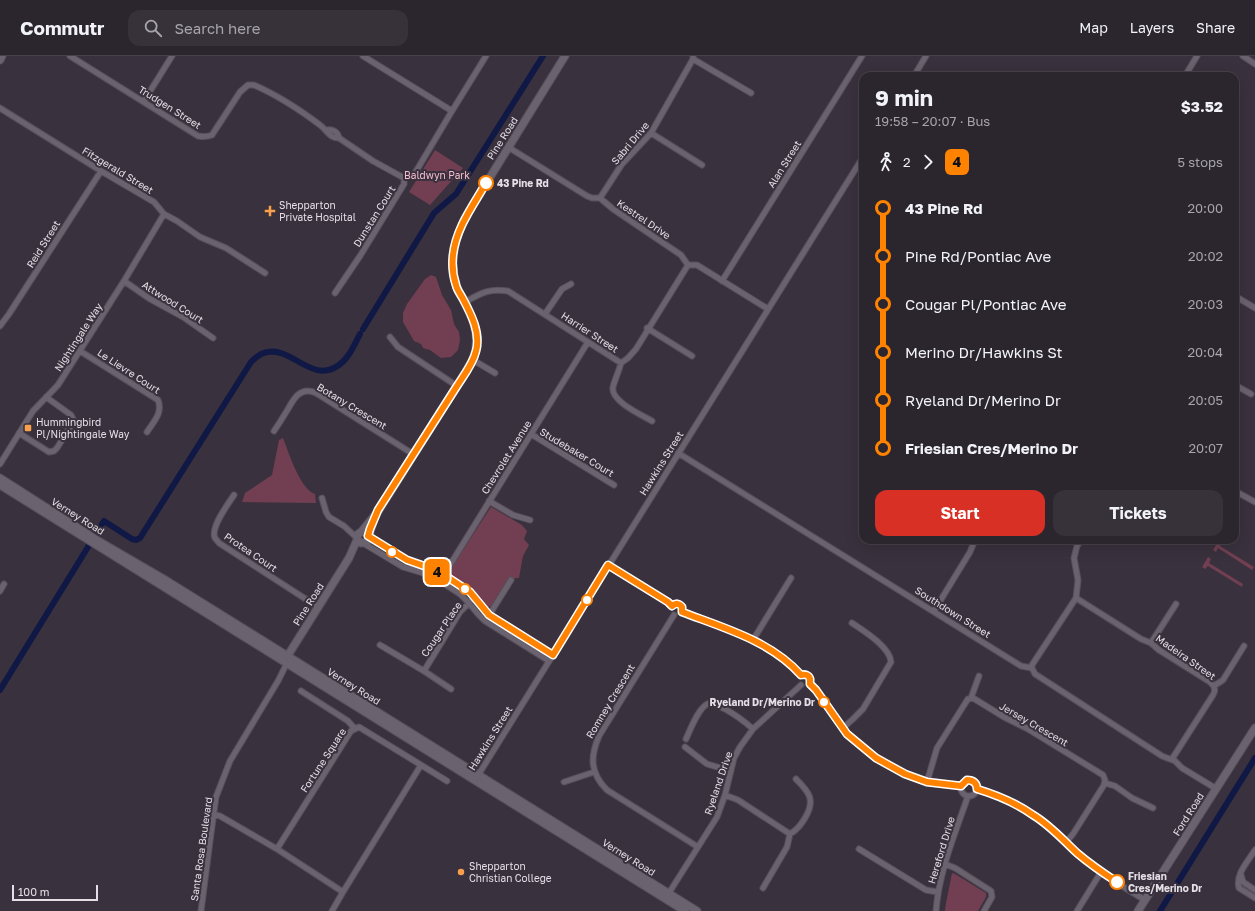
<!DOCTYPE html>
<html lang="en">
<head>
<meta charset="utf-8">
<style>
  :root { --surface:#2b252e; --page:#37313a; --text:#f1f3f6; --muted:#a6a5aa; --line:#47424a; --accent:#d93025 }
  body { margin:0; font-family:"Golos Text",sans-serif; background:var(--page); color:var(--text); height:100vh; display:flex; flex-direction:column; font-size:15px; white-space:nowrap }
  * { box-sizing:border-box; margin:0 }
  p { font-size:13px; color:var(--muted) }
  .icon { flex:none; width:22px; height:22px; fill:none; stroke:currentColor; stroke-width:2; stroke-linecap:round; stroke-linejoin:round }
  .map { position:relative; flex:1; overflow:hidden }
  .panel { position:absolute; left:859px; top:16px; width:380px; height:472px; display:flex; flex-direction:column; background:var(--surface); border-radius:12px; box-shadow:0 4px 16px #0002,0 0 0 1px var(--line) }
  .panel>* { flex:none }
  .badge { padding:0 8px; border-radius:6px; font-size:14px; line-height:26px }
  .scale { position:absolute; left:12px; bottom:10px; width:86px; box-sizing:border-box; padding-left:4px; border:2px solid #e4dfe7; border-top:0; font-size:11px; line-height:14px; white-space:nowrap; color:#e4dfe7; -webkit-text-stroke:3px #39313d; paint-order:stroke }
  .map>.badge { position:absolute; translate:-50% -50%; box-shadow:0 0 0 2px #fff }
  .legs { display:flex; align-items:center; gap:6px; height:44px; padding:0 16px; font-size:13px }
  .legs p { margin-inline-start:auto }
  .head { display:flex; align-items:center; justify-content:space-between; height:68px; padding:0 16px }
  h1 { font-size:22px; font-weight:700; line-height:30px }
  .button { display:flex; gap:8px; margin-top:auto; padding:8px 16px }
  .button a { flex:1; height:46px; border-radius:12px; background:var(--accent); color:#fff; font-size:16px; font-weight:700; line-height:46px; text-align:center }
  .button a+a { background:var(--page); color:var(--text) }
  ul { padding:0 16px; list-style:none }
  li { display:flex; align-items:center; gap:14px; height:48px; font-size:15px }
  li i { display:grid; place-items:center; width:6px; height:100%; margin:0 5px; background:currentColor }
  li i::after { content:''; width:10px; height:10px; margin:-5px; border:3px solid; border-radius:50%; background:var(--surface) }
  li p { margin-inline-start:auto }
  li:first-child i { background:linear-gradient(#0000 50%,currentColor 0) }
  li:last-child i { background:linear-gradient(currentColor 50%,#0000 0) }
  header { display:flex; align-items:center; gap:24px; box-sizing:border-box; height:56px; padding:0 20px; background:var(--surface); border-bottom:1px solid var(--line) }
  header strong { font-size:19px }
  nav { display:flex; gap:22px; margin-inline-start:auto; font-size:14px }
  .search { width:280px; height:36px; background:var(--page); display:flex; align-items:center; gap:10px; box-sizing:border-box; padding:0 14px; border-radius:12px; color:var(--muted); font-size:15px }
  .map>svg:first-child { display:block }
  .green { fill:#713f51 }
  .lines { fill:none; stroke-linecap:round; stroke-linejoin:round }
  .canal { stroke:#101846; stroke-width:6 }
  .street-casing { stroke:#57505b; stroke-width:7 }
  .secondary-casing { stroke:#57505b; stroke-width:9 }
  .street { stroke:#6a626f; stroke-width:5 }
  .secondary { stroke:#6a626f; stroke-width:7 }
  .line-1-casing { stroke:#fff; stroke-width:9 }
  .line-1 { stroke:#ff8200; stroke-width:6 }
  .stop-1-dot { fill:#fff; stroke:#ff8200; stroke-width:2 }
  .poi-dot { fill:#f9a04c; stroke:#39313d; stroke-width:1.5 }
  .labels { text-anchor:middle; stroke-width:4; stroke-linejoin:round; paint-order:stroke }
  .street-label { font-size:10px; fill:#e4dfe7; stroke:#39313d }
  .park-label { font-size:10px; fill:#f7bed1; stroke:#39313d }
  .stop-label { font-size:10px; font-weight:bold; fill:#e4dfe7; stroke:#39313d; text-anchor:start }
  .poi-label { font-size:10px; fill:#e4dfe7; stroke:#39313d; text-anchor:start }
</style>
</head>
<body>
<header>
<strong>Commutr</strong>
<div class="search"><svg class="icon" aria-label="search" viewBox="0 0 24 24"><circle cx="10" cy="10" r="6"/><path d="M15 15l6 6"/></svg>Search here</div>
<nav><a>Map</a><a>Layers</a><a>Share</a></nav>
</header>
<div class="map">
<svg width="1255" height="855" viewBox="0 0 1255 855">
  <rect width="100%" height="100%" fill="#39313d"/>
  <!-- green -->
  <path class="green" d="M 435,94 L 463,112 L 430,149 L 409,136 Z
    M 431,219 L 436,221 L 442,239 L 451,254 L 454,268 L 459,276 L 460,284 L 458,294 L 451,301 L 441,302 L 430,294 L 423,292 L 421,288 L 414,285 L 403,266 L 403,257 L 407,248 L 425,223 Z
    M 283,382 C 289,397 300,433 315,438 L 316,447 L 242,446 L 245,437 L 272,419 L 279,384 Z
    M 491,451 L 522,469 L 527,475 L 524,483 L 529,489 L 523,500 L 519,522 L 509,523 L 492,550 L 485,552 L 472,535 L 457,525 L 451,519 L 452,511 Z
    M 1219,484 L 1222,486 L 1220,490 L 1254,511 L 1252,514 L 1218,492 L 1216,496 L 1213,494 Z
    M 1208,501 L 1211,503 L 1209,507 L 1243,528 L 1242,531 L 1208,510 L 1205,513 L 1202,511 Z
    M 952,817 L 955,818 L 986,837 L 986,841 L 978,855 L 945,855 L 946,847 Z"/>
  <g class="lines">
    <!-- canal -->
    <path class="canal" d="M 363,273 L 434,157 L 456,138 L 543,0
      M 0,634 L 104,465 L 132,483 L 136,484 L 140,482 L 251,306 C 254,303 258,300 261,298 C 290,285 310,330 339,309 C 349,302 354,289 360,278
      M 1160,855 L 1255,702"/>
    <!-- street casing -->
    <g class="street-casing">
      <path id="street" d="M 70,0 L 198,80 C 204,81 207,81 212,79 L 240,36 L 248,29 L 254,29 C 277,39 300,54 320,69 C 327,74 330,83 339,82 L 373,105 L 404,122
        M 363,0 L 452,55 L 486,0
        M 1243,0 L 1255,8
        M 693,3 L 751,37
        M 914,20 L 926,0
        M 1185,20 L 1197,0
        M 144,45 L 172,0
        M 0,52 L 101,115 L 154,146 L 164,158 L 177,165 L 200,181 L 226,192 L 265,217
        M 327,74 C 333,73 338,76 339,82
        M 651,77 L 702,109
        M 508,91 L 587,140 L 592,142 L 600,142 L 613,153 L 681,199 L 688,209 L 697,209 L 768,253
        M 404,122 L 415,117 L 452,55
        M 600,142 L 622,108 L 651,77 L 693,3 L 693,0
        M 124,225 L 150,243 L 183,261 L 213,282
        M 722,225 L 862,0
        M 335,237 L 360,200 L 401,133 L 404,128 L 404,122
        M 1235,240 L 1255,252
        M 465,246 C 481,237 489,232 508,235 L 621,307 L 628,302 L 636,293 L 688,209
        M 545,258 L 562,233 L 571,228
        M 0,270 L 9,258 L 101,115
        M 647,272 L 692,300
        M 390,281 L 398,291 L 457,330
        M 80,295 L 158,344 C 163,357 154,365 147,376
        M 473,304 L 495,317
        M 621,307 C 619,315 615,323 613,331 C 610,345 642,359 652,365
        M 1235,329 L 1251,338
        M 274,375 C 279,368 283,361 288,353 C 294,342 301,330 316,337 L 413,398
        M 19,377 L 49,396 L 54,395 L 57,392 L 72,368 L 73,363 L 71,359 L 46,341
        M 531,378 L 614,429
        M 678,397 L 1021,610 L 1032,612 L 1035,618 L 1162,700 L 1175,705 L 1182,712 L 1215,732
        M 0,408 L 33,355 L 58,329 L 124,225 L 164,158
        M 1235,435 L 1255,446
        M 234,439 C 228,448 210,472 215,482 C 216,484 218,485 219,487 L 318,551
        M 322,442 L 326,456 L 329,461 L 344,470 L 357,482
        M 489,445 L 513,459 L 530,464
        M 368,480 L 407,504 L 427,511 L 444,519 L 470,536 L 489,559 L 553,599
        M 363,487 L 403,511 L 423,517 L 440,525 L 460,538 L 469,547 L 478,558 L 485,565 L 549,605
        M 608,509 L 668,546 L 672,550
        M 440,525 L 588,286
        M 0,535 L 4,528
        M 1076,542 L 1141,583 L 1151,587 L 1159,594 L 1210,626 C 1215,630 1216,634 1213,639 L 1172,703
        M 672,550 L 675,548 L 679,548 L 683,552 L 682,556
        M 934,555 L 970,496 L 975,484
        M 682,556 C 724,572 771,585 801,619
        M 674,559 L 599,680 C 590,701 590,717 607,734 L 698,791
        M 488,561 L 511,524
        M 753,584 L 791,522
        M 1151,587 L 1176,548
        M 380,589 L 424,615
        M 1032,612 L 1032,609 L 1076,542 L 1078,524 L 1074,502 L 1077,490 L 1081,484
        M 801,619 C 805,618 809,619 810,623 L 810,628
        M 810,628 C 824,643 833,662 847,677 C 863,696 903,721 928,726 C 939,729 950,729 961,730
        M 1214,630 L 1223,624 L 1244,590
        M 451,633 L 424,615 L 460,556 L 471,545
        M 301,635 L 348,665 L 355,673
        M 971,642 L 979,620
        M 843,672 L 853,663 L 863,653 L 891,606 C 890,591 864,575 852,567
        M 686,683 C 690,674 700,648 710,647 C 715,647 720,651 725,653 C 736,659 744,665 753,673
        M 685,691 L 707,708 L 731,715
        M 421,709 L 447,725
        M 477,721 L 863,101
        M961 732a8 8 0 1 1 16 0a8 8 0 1 1-16 0Z
        M 564,726 L 594,716
        M 927,726 L 937,692 L 966,646 L 968,643 L 973,642 L 1004,661 L 1028,673 L 1103,719 L 1105,724 L 1104,729 L 1073,778 L 1066,786
        M 1105,727 L 1115,730 L 1132,742 L 1153,752
        M 977,733 C 1007,741 1034,757 1057,777 C 1072,791 1085,805 1101,816 C 1115,826 1130,835 1145,844
        M 725,739 L 738,744 L 790,778 L 787,791 L 763,832
        M 214,758 L 220,760 L 277,793 L 343,836 L 332,855
        M 790,778 C 797,774 801,769 805,762 C 816,744 809,736 796,723
        M 277,793 L 351,675 L 359,671 L 421,709 L 343,836
        M 859,793 L 926,834 L 937,836
        M 1255,794 C 1248,805 1235,819 1239,832 L 1255,842
        M 945,808 L 955,812 L 991,835 L 992,841 L 984,855
        M 1241,819 L 1243,826 L 1255,834
        M 667,840 L 717,761 L 725,739 L 734,702 L 740,691 L 753,673 L 801,629
        M 201,855 L 210,785 L 216,741 L 230,705 L 278,625 L 287,607
        M 936,855 C 939,815 955,778 968,740
        M 1077,855 L 1101,816"/>
    </g>
    <!-- secondary casing -->
    <g class="secondary-casing">
      <path id="secondary" d="M 0,4 L 2,0
        M 0,422 L 100,486 L 167,525 L 697,855
        M 0,429 L 685,855
        M 362,475 L 379,454 L 473,304 C 481,283 474,264 464,245 C 461,240 457,234 456,229 C 449,204 455,182 466,160 L 565,0
        M 368,479 L 366,476 L 361,476 L 358,478 L 357,484 L 361,487 L 367,486 L 373,467
        M 285,604 L 349,502 L 357,484
        M 1138,855 L 1255,672"/>
    </g>
    <!-- street -->
    <use href="#street" class="street"/>
    <!-- secondary -->
    <use href="#secondary" class="secondary"/>
  </g>
  <g class="lines">
    <!-- line-1 casing -->
    <g class="line-1-casing">
      <path id="line-1" d="M 486,127 C 473,150 456,172 453,199 C 452,208 453,220 456,229 C 457,234 461,239 463,243 C 471,258 481,277 476,295 C 473,308 464,319 457,330 L 378,454 L 370,473 L 368,480 L 407,504 L 427,511 L 444,519 L 470,536 L 489,559 L 553,599 L 608,509 L 668,546 L 672,550 C 676,547 679,547 682,551 L 682,556 C 724,572 771,585 801,619 C 805,618 809,619 810,623 L 810,628 L 816,634 L 847,678 L 876,702 L 905,718 L 927,726 L 961,730 L 967,724 C 973,724 977,727 977,733 C 997,739 1016,747 1033,759 C 1050,769 1063,784 1077,797 C 1090,808 1103,817 1117,826"/>
    </g>
    <!-- line-1 -->
    <use href="#line-1" class="line-1"/>
  </g>
  <!-- markers -->
  <g class="stop-1-dot">
    <circle cx="486" cy="127" r="7"/>
    <circle cx="392" cy="496" r="5"/>
    <circle cx="465" cy="533" r="5"/>
    <circle cx="587" cy="544" r="5"/>
    <circle cx="824" cy="646" r="5"/>
    <circle cx="1117" cy="826" r="7"/>
  </g>
  <g class="poi-dot">
    <path d="M268 149h4v4h4v4h-4v4h-4v-4h-4v-4h4z"/>
    <rect x="24" y="368" width="8" height="8" rx="2"/>
    <circle cx="461" cy="816" r="4"/>
  </g>
  <g class="labels">
    <!-- street labels -->
    <g class="street-label">
      <text transform="translate(170 51) rotate(32)" y="4">Trudgen Street</text>
      <text transform="translate(502 82) rotate(-58)" y="4">Pine Road</text>
      <text transform="translate(630 87) rotate(-50)" y="4">Sabri Drive</text>
      <text transform="translate(784 108) rotate(-58)" y="4">Alan Street</text>
      <text transform="translate(118 114) rotate(31)" y="4">Fitzgerald Street</text>
      <text transform="translate(374 160) rotate(-58)" y="4">Dunstan Court</text>
      <text transform="translate(644 163) rotate(34)" y="4">Kestrel Drive</text>
      <text transform="translate(43 188) rotate(-58)" y="4">Reid Street</text>
      <text transform="translate(173 246) rotate(32)" y="4">Attwood Court</text>
      <text transform="translate(590 276) rotate(33)" y="4">Harrier Street</text>
      <text transform="translate(78 281) rotate(-57)" y="4">Nightingale Way</text>
      <text transform="translate(129 315) rotate(33)" y="4">Le Lievre Court</text>
      <text transform="translate(352 350) rotate(31)" y="4">Botany Crescent</text>
      <text transform="translate(577 396) rotate(31)" y="4">Studebaker Court</text>
      <text transform="translate(506 401) rotate(-58)" y="4">Chevrolet Avenue</text>
      <text transform="translate(661 407) rotate(-58)" y="4">Hawkins Street</text>
      <text transform="translate(78 460) rotate(32)" y="4">Verney Road</text>
      <text transform="translate(251 496) rotate(34)" y="4">Protea Court</text>
      <text transform="translate(308 548) rotate(-58)" y="4">Pine Road</text>
      <text transform="translate(953 556) rotate(32)" y="4">Southdown Street</text>
      <text transform="translate(441 573) rotate(-56)" y="4">Cougar Place</text>
      <text transform="translate(1186 601) rotate(35)" y="4">Madeira Street</text>
      <text transform="translate(354 630) rotate(32)" y="4">Verney Road</text>
      <text transform="translate(610 645) rotate(-59)" y="4">Romney Crescent</text>
      <text transform="translate(1034 668) rotate(30)" y="4">Jersey Crescent</text>
      <text transform="translate(490 682) rotate(-58)" y="4">Hawkins Street</text>
      <text transform="translate(323 704) rotate(-57)" y="4">Fortune Square</text>
      <text transform="translate(718 727) rotate(-71)" y="4">Ryeland Drive</text>
      <text transform="translate(1188 758) rotate(-58)" y="4">Ford Road</text>
      <text transform="translate(201 793) rotate(-82)" y="4">Santa Rosa Boulevard</text>
      <text transform="translate(941 794) rotate(-73)" y="4">Hereford Drive</text>
      <text transform="translate(629 801) rotate(32)" y="4">Verney Road</text>
    </g>
    <!-- park labels -->
    <g class="park-label">
      <text x="437" y="123">Baldwyn Park</text>
    </g>
    <!-- stop labels -->
    <g class="stop-label">
      <text x="497" y="131">43 Pine Rd</text>
      <text x="815" y="650" text-anchor="end">Ryeland Dr/Merino Dr</text>
      <text x="1128" y="824">Friesian<tspan x="1128" dy="12">Cres/Merino Dr</tspan></text>
    </g>
    <!-- poi labels -->
    <g class="poi-label">
      <text x="279" y="153">Shepparton<tspan x="279" dy="12">Private Hospital</tspan></text>
      <text x="36" y="370">Hummingbird<tspan x="36" dy="12">Pl/Nightingale Way</tspan></text>
      <text x="469" y="814">Shepparton<tspan x="469" dy="12">Christian College</tspan></text>
    </g>
  </g>
</svg>
<div class="scale">100 m</div>
<b class="badge" style="left:437px;top:516px;background:#ff8200;color:#111">4</b>
<section class="panel">
<div class="head"><div><h1>9 min</h1><p>19:58 – 20:07 · Bus</p></div><b>$3.52</b></div>
<div class="legs"><svg class="icon" aria-label="walk" viewBox="0 0 24 24"><circle cx="13" cy="4" r="2"/><path d="M13 8l-2 6 4 7M11 14l-3 7M7 12l3-4h3l4 4"/></svg>2<svg class="icon" aria-label="forward" viewBox="0 0 24 24"><path d="M9 5l7 7-7 7"/></svg><b class="badge" style="background:#ff8200;color:#111">4</b><p>5 stops</p></div>
<ul>
<li><i style="color:#ff8200"></i><b>43 Pine Rd</b><p>20:00</p></li>
<li><i style="color:#ff8200"></i><span>Pine Rd/Pontiac Ave</span><p>20:02</p></li>
<li><i style="color:#ff8200"></i><span>Cougar Pl/Pontiac Ave</span><p>20:03</p></li>
<li><i style="color:#ff8200"></i><span>Merino Dr/Hawkins St</span><p>20:04</p></li>
<li><i style="color:#ff8200"></i><span>Ryeland Dr/Merino Dr</span><p>20:05</p></li>
<li><i style="color:#ff8200"></i><b>Friesian Cres/Merino Dr</b><p>20:07</p></li>
</ul>
<div class="button"><a>Start</a><a>Tickets</a></div>
</section>
</div>
</body>
</html>
